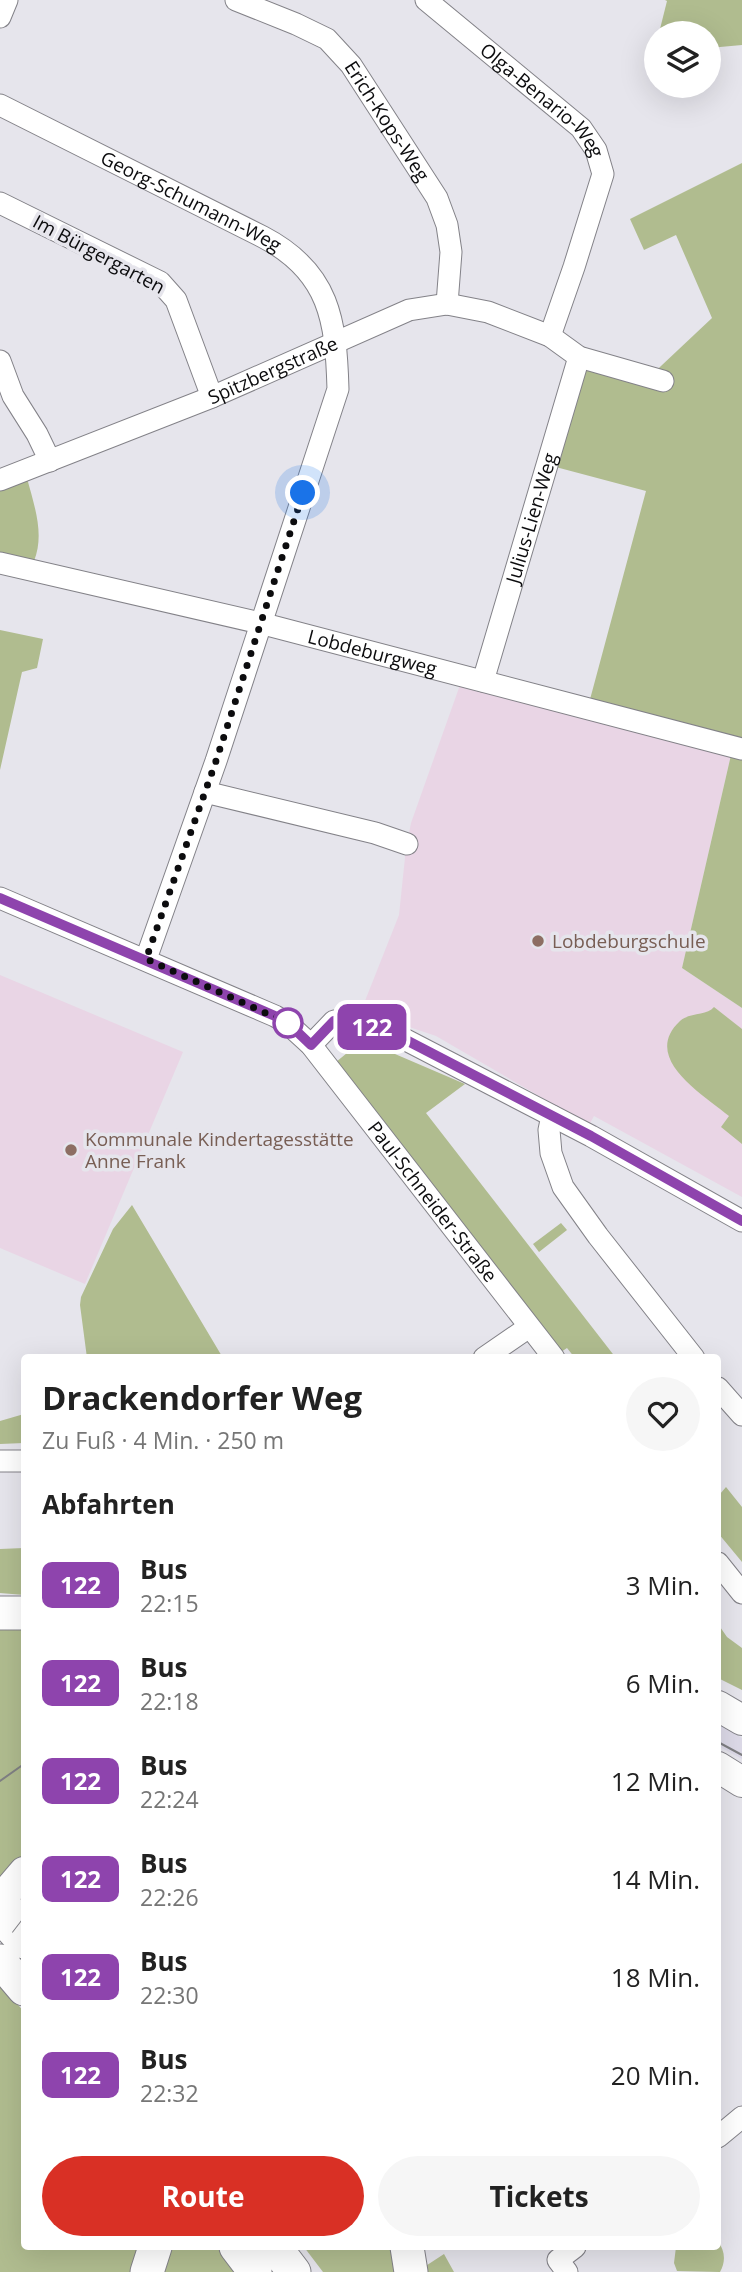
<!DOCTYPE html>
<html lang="de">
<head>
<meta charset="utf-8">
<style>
  :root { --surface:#fff; --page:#f6f6f6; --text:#222; --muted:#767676; --accent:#d93025 }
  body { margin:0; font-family:"Open Sans",sans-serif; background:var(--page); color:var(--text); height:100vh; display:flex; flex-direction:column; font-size:26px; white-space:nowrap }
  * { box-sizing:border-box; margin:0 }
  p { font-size:23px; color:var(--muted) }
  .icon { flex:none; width:38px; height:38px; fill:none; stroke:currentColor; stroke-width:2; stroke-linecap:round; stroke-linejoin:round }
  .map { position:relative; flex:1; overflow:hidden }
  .side { position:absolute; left:21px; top:1354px; width:700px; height:896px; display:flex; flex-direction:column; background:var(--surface); border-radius:7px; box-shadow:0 7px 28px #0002 }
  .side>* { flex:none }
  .badge { padding:0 14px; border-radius:10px; font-size:24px; line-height:46px }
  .buttons { position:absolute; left:644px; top:21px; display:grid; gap:14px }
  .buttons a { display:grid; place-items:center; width:77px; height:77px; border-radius:50%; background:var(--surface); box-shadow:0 7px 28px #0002; font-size:35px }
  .you { position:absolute; width:35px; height:35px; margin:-18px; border:5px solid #fff; border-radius:50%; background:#1a73e8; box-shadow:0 0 0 10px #1a73e833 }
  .map>.badge { position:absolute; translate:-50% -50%; box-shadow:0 0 0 4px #fff }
  h2 { padding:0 21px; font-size:26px; line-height:63px }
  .round { display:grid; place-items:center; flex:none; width:74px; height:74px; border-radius:37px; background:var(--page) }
  .summary { display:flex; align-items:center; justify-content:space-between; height:119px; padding:0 21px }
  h1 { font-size:33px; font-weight:700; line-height:52px }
  .action { display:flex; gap:14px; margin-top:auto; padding:14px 21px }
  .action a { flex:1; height:80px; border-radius:42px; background:var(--accent); color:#fff; font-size:28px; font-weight:700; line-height:80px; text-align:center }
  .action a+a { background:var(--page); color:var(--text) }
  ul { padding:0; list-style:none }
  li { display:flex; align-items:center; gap:21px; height:98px; padding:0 21px }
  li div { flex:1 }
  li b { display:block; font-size:26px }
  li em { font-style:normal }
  li .badge { min-width:77px; font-weight:700; text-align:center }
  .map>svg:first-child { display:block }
  .built { fill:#dddae8 }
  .education { fill:#e9d5e5 }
  .green { fill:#b0bc8f }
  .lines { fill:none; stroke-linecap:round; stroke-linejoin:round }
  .street-casing { stroke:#838288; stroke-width:23 }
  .secondary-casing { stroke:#838288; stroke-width:32 }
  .primary-casing { stroke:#838288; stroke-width:35 }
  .street { stroke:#fff; stroke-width:21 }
  .secondary { stroke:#fff; stroke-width:30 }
  .primary { stroke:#fff; stroke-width:33 }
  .tram { stroke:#808084; stroke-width:2 }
  .secondary-bridge-casing { stroke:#838288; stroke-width:32; stroke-linecap:butt }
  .secondary-bridge { stroke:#fff; stroke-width:30 }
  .line-casing { stroke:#fff; stroke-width:16 }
  .line { stroke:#8e44ad; stroke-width:10 }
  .walk { stroke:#0c0c0e; stroke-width:7; stroke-dasharray:0 12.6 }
  .education-dot { fill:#8d6e63; stroke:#e6e5ec; stroke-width:2.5 }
  .stop-dot { fill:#fff; stroke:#8e44ad; stroke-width:3.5 }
  .labels { text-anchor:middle; stroke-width:7; stroke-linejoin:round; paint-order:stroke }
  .street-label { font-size:19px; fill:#0c0c0e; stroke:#e6e5ec }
  .education-label { font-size:19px; fill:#785e54; stroke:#e6e5ec; text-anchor:start }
</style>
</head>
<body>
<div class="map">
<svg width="742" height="2272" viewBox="0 0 742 2272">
  <rect width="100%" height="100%" fill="#e6e5ec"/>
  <!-- built -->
  <path class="built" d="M 718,1724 L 742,1738 L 742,1759 L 718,1746 Z"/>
  <!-- education -->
  <path class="education" d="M 460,685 L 731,755 L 682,968 L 742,1008 L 742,1197 L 594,1116 L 589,1125 L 436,1036 L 361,1011 L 399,915 L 406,848 L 411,823 Z
    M 0,975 L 183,1052 L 85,1284 L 0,1248 Z"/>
  <!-- green -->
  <path class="green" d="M 665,0 L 742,0 L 742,45 L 709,48 L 709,33 L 659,33 L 667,1 Z
    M 742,163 L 742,1008 L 682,968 L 731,755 L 585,718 L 646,491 L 552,466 L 588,359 L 644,382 L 712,318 L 676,235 L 644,250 L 630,219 Z
    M 27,478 C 34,505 45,534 34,561 L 0,554 L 0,489 Z
    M 0,630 L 43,639 L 37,668 L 22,672 L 0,770 Z
    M 714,1007 L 742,1029 L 742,1144 L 721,1127 L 729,1116 C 704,1095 640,1058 680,1021 C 690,1012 707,1016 714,1007 Z
    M 367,1042 L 465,1084 L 426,1113 L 616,1358 L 575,1358 L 567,1348 L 561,1352 L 336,1062 L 358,1044 Z
    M 132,1205 L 223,1358 L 87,1358 L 80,1305 L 81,1297 L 113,1229 Z
    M 561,1223 L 567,1230 L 539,1252 L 533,1244 Z
    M 24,1414 L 24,1443 L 0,1444 L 0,1421 Z
    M 726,1487 L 742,1507 L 742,1562 L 718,1533 L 718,1492 L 720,1494 Z
    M 24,1548 L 24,1595 L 0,1593 L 0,1549 Z
    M 0,1621 L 24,1621 L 24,1907 L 0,1884 Z
    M 718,1624 L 727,1637 L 742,1648 L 742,1690 L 718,1678 Z
    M 0,1983 L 24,2012 L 24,2247 L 147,2247 L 137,2272 L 0,2272 Z
    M 718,2241 C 725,2251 726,2261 720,2272 L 677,2271 L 674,2263 L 676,2247 L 718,2247 Z
    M 169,2247 L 218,2247 L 234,2272 L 161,2272 Z
    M 304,2247 L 398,2247 L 396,2272 L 323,2272 Z
    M 444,2254 L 454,2272 L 419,2272 L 418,2271 Z"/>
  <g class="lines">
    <!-- street casing -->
    <g class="street-casing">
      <g id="street">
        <path id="s1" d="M 236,0 L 296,24 L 327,39 L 351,65 L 437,198 L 447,225 L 451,252 L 447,304"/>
        <path id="s2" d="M 426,0 L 581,128 L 596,150 L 603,174 L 574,267 L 550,336"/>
        <path d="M 0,17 L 7,0"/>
        <path id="s3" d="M 0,105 L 263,237 C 330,272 336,321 338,389 L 216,761 L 146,959"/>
        <path d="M 0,203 L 160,282 L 176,300 L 212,397"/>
        <path d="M 0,361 L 13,396 L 37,434 L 50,461"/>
        <path id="s4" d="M 0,480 L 212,397 L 409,310 L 447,304 L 488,312 L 550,336 L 579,357 L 663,381"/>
        <path id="s5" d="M 0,563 L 260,623 L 742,749"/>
        <path id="s6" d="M 483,681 L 579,357"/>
        <path d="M 205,792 L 375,833 L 407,844"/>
        <path id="s7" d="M 0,898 L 275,1016 L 287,1023 L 311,1045 L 554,1358"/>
        <path d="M 311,1045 L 334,1021 L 346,1019 L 406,1040 L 591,1136 L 742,1221"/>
        <path d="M 552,1116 L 549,1130 L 551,1153 L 563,1187 L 598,1236 L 694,1358"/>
        <path d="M 484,1358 L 529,1327"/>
        <path d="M 718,1388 L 742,1415"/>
        <path d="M 0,1461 L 24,1461"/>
        <path d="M 718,1563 L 742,1593"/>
        <path d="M 718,2137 L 742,2117"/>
        <path d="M 567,2272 L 558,2260 L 575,2247"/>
      </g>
    </g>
    <!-- secondary casing -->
    <g class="secondary-casing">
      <path id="secondary" d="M 718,1706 L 742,1720
        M 718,1767 L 742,1782
        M 0,1900 L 24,1872"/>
    </g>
    <!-- primary casing -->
    <g class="primary-casing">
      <path id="primary" d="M 0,1613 L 24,1613
        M 0,1916 L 24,1942
        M 0,1961 L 24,1989
        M 236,2247 L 255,2272
        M 275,2247 L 294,2272
        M 407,2247 L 411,2272
        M 147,2272 L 155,2247"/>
    </g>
    <!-- street -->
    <use href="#street" class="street"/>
    <!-- secondary -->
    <use href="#secondary" class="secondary"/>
    <!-- primary -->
    <use href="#primary" class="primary"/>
    <!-- tram -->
    <path class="tram" d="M 718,1742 L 742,1755
      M 0,1781 L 24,1764"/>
    <!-- secondary-bridge casing -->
    <g class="secondary-bridge-casing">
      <path id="secondary-bridge" d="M 0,1923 L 10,1910"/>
    </g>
    <!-- secondary-bridge -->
    <use href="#secondary-bridge" class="secondary-bridge"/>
  </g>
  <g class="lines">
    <!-- line casing -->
    <g class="line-casing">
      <path id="line" d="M 0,898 L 275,1016 L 288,1023 L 311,1045 L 334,1021 L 346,1019 L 406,1040 L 591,1136 L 742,1221"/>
    </g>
    <!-- line -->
    <use href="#line" class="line"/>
    <!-- walk -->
    <path class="walk" d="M 288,1023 L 146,959 L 216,761 L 303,493"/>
  </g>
  <!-- markers -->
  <g class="education-dot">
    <circle cx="538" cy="941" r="7"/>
    <circle cx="71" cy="1150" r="7"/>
  </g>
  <circle class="stop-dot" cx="288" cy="1023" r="14"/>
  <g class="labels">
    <!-- street labels -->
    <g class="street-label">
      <text dy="7" stroke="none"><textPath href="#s2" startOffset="154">Olga-Benario-Weg</textPath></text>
      <text dy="7" stroke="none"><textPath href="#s1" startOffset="201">Erich-Kops-Weg</textPath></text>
      <text dy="7" stroke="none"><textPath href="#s3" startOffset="214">Georg-Schumann-Weg</textPath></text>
      <text transform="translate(99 254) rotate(28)" y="7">Im Bürgergarten</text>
      <text dy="7" stroke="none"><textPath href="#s4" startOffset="294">Spitzbergstraße</textPath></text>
      <text dy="7" stroke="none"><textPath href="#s6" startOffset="170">Julius-Lien-Weg</textPath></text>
      <text dy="7" stroke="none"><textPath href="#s5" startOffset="383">Lobdeburgweg</textPath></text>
      <text dy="7" stroke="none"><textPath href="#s7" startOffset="544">Paul-Schneider-Straße</textPath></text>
    </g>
    <!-- education labels -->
    <g class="education-label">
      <text x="552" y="948">Lobdeburgschule</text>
      <text x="85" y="1146">Kommunale Kindertagesstätte<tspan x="85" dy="22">Anne Frank</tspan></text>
    </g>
  </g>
</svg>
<div class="buttons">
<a><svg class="icon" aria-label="layers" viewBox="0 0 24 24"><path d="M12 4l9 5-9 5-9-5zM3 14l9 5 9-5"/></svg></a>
</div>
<div class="you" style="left:303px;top:493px"></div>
<b class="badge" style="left:372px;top:1027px;background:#8e44ad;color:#fff">122</b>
<section class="side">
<div class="summary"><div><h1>Drackendorfer Weg</h1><p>Zu Fuß · 4 Min. · 250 m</p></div><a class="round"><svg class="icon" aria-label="heart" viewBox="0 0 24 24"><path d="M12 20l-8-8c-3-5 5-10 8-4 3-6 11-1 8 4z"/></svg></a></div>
<h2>Abfahrten</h2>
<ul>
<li><span class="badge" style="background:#8e44ad;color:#fff">122</span><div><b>Bus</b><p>22:15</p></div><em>3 Min.</em></li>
<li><span class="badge" style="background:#8e44ad;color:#fff">122</span><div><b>Bus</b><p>22:18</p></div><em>6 Min.</em></li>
<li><span class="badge" style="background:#8e44ad;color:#fff">122</span><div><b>Bus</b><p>22:24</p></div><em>12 Min.</em></li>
<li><span class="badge" style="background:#8e44ad;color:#fff">122</span><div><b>Bus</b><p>22:26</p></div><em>14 Min.</em></li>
<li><span class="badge" style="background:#8e44ad;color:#fff">122</span><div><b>Bus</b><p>22:30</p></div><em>18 Min.</em></li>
<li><span class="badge" style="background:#8e44ad;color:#fff">122</span><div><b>Bus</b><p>22:32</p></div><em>20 Min.</em></li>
</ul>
<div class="action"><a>Route</a><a>Tickets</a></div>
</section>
</div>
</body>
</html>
